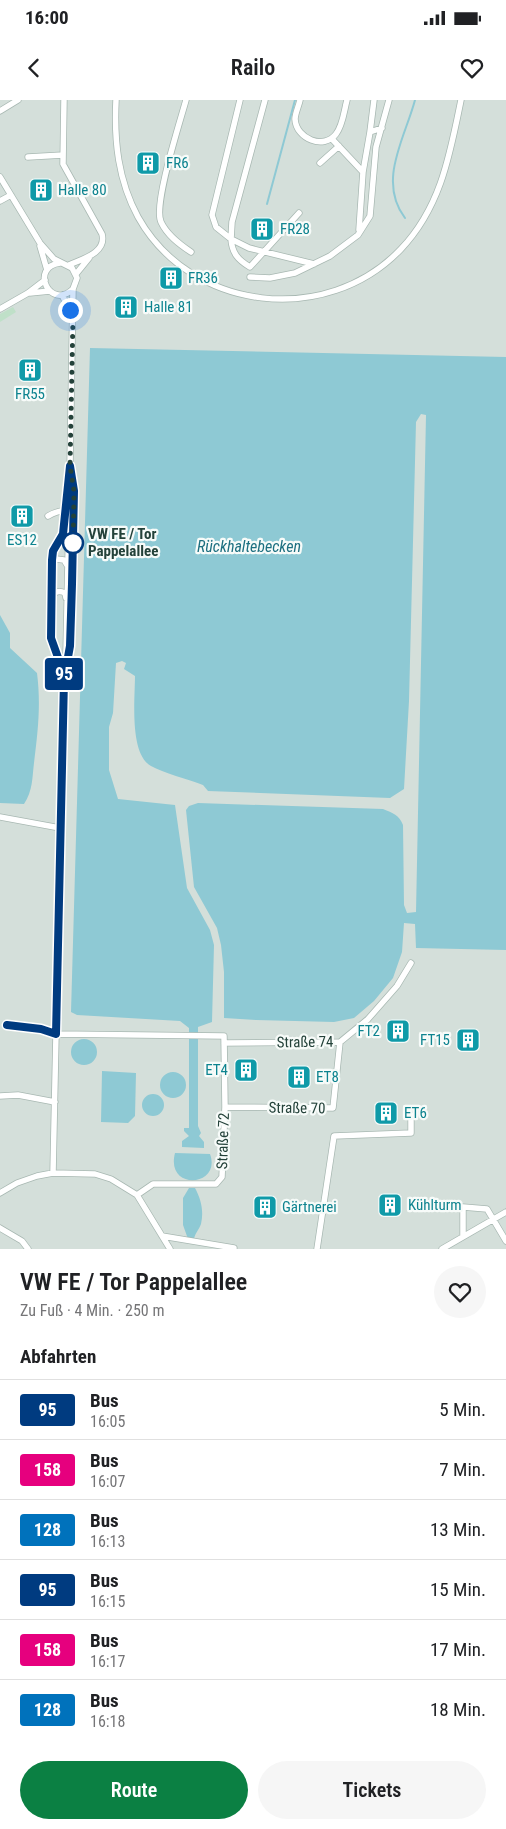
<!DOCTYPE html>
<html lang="de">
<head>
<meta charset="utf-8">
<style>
  :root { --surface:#fff; --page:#f6f6f6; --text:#202124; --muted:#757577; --line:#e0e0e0; --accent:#0b8043 }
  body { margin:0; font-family:"Roboto Condensed",sans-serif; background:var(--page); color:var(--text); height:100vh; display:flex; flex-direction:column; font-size:19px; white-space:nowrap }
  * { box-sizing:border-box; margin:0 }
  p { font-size:16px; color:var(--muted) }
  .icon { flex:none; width:28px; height:28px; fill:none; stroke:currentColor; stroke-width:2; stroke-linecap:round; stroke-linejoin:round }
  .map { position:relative; height:1149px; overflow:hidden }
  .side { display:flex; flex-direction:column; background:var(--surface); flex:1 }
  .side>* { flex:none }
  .badge { padding:0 10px; border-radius:4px; font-size:18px; line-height:32px }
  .you { position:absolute; width:25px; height:25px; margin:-12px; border:4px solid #fff; border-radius:50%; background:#1a73e8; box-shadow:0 0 0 8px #1a73e833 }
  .map>.badge { position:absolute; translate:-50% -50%; box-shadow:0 0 0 2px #fff }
  h2 { padding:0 20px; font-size:19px; line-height:45px }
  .round { display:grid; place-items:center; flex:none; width:52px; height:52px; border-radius:26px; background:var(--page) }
  .headline { display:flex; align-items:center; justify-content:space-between; height:85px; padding:0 20px }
  h1 { font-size:24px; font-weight:600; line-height:38px }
  .primary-button { display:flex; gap:10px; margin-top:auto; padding:10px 20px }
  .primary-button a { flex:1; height:58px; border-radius:30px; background:var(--accent); color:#fff; font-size:20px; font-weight:600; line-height:58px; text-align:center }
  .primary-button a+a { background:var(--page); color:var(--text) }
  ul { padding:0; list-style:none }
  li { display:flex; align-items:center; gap:15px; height:60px; padding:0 20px; border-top:1px solid var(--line) }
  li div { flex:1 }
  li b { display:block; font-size:19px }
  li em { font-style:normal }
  li .badge { min-width:55px; font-weight:700; text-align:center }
  .status { display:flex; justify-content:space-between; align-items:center; height:35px; padding:0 25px; background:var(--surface); direction:ltr }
  .status svg { height:14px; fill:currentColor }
  header { display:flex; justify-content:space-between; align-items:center; height:65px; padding:0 20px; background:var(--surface); font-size:22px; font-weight:600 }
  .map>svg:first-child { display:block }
  .built { fill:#d4dfda }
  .green { fill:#bfe0c8 }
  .water { fill:#8ec9d4 }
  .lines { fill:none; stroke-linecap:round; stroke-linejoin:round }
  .stream { stroke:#8ec9d4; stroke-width:2 }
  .minor-casing { stroke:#a8b8b2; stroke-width:7 }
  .minor { stroke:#fff; stroke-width:5.5 }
  .line-casing { stroke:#fff; stroke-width:11 }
  .line { stroke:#003b80; stroke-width:8 }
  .walk { stroke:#24423a; stroke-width:5; stroke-dasharray:0 9 }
  .stop-dot { fill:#fff; stroke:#003b80; stroke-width:2.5 }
  .labels { text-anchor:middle; stroke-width:4.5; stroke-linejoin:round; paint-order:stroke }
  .culture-label { font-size:15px; fill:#0d838f; stroke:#f7fbf9; text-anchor:start }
  .stop-label { font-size:15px; font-weight:bold; fill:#24423a; stroke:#f7fbf9; text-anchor:start }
  .street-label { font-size:15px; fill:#24423a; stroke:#f7fbf9 }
  .water-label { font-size:16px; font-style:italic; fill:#1c6f80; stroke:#f7fbf9 }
</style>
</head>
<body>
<div class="status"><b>16:00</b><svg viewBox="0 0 49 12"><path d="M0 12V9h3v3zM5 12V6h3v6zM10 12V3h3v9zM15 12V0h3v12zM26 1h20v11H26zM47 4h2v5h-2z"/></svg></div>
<header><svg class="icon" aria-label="back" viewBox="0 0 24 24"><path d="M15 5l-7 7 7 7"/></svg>Railo<svg class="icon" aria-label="heart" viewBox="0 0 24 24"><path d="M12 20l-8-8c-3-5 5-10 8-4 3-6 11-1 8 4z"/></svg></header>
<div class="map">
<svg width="506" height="1149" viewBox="0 0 506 1149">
  <rect width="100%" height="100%" fill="#e6efeb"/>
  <!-- built -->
  <path class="built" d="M 0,0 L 506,0 L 506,1149 L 0,1149 Z"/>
  <!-- green -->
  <path class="green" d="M 13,207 L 16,212 L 0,222 L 0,214 Z"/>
  <!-- water -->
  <path class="water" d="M 90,248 L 506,257 L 506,850 L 416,848 L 415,824 L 404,823 L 402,852 L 393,878 L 374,901 L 354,918 L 334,922 L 256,920 L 224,918 L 224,872 L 221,845 L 217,828 L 194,787 L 186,710 L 189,706 L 198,703 L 383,709 C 393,713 399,715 403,725 L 404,805 L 407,813 L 416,812 L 426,315 L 421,314 L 416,322 L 409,601 L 404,689 L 390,698 L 208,691 L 203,685 C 188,679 163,673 151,666 C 129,654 135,598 135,576 L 124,569 L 126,563 L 122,561 L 116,563 L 113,613 L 109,627 L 109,670 L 118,699 L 175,705 L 187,788 L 210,830 L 214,845 L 212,922 L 198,927 L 198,1026 L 201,1033 L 199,1036 L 204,1042 L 204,1048 L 182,1047 L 182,1041 L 189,1036 L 184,1031 L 184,1028 L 189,1028 L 189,928 L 180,921 L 77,915 L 71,912 Z
    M 0,515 L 10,533 L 10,548 L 37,573 C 41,604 38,631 34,663 C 32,679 33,690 24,704 L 0,703 Z
    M71 952a13 13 0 1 1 26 0a13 13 0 1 1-26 0Z
    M 102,971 L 136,973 L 135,1016 L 128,1023 L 101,1022 Z
    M160 985a13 13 0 1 1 26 0a13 13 0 1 1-26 0Z
    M142 1005a11 11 0 1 1 22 0a11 11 0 1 1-22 0Z
    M 175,1053 L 210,1054 C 222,1087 165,1091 175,1053 Z
    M 189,1088 L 195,1088 C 201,1099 204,1111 201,1124 C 199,1130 195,1133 194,1139 L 188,1139 L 183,1125 L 183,1098 Z"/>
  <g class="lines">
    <!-- stream -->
    <path class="stream" d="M 267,104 L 295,0
      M 405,118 C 377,81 405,38 415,0"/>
    <!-- minor casing -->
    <g class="minor-casing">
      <path id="minor" d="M 64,0 L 63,64 L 102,134 C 107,153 82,159 69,165
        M 116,0 C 114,41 118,80 138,117 C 191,212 327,227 401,149 C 441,107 450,54 461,0
        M 186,0 C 180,22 153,105 161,122 C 167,135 179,144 191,152
        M 240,0 L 212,115 L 216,127 L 231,139 C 232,153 238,160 250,167 L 299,113
        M 265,0 L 232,122 L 231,139 L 249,148 L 314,164
        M 300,0 C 299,5 295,14 295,19 C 296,39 324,50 336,34 C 343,25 344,11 347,0
        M 0,11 L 18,0
        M 370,32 L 374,0
        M 332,39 L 363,72 L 359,130
        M 28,57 L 63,55
        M 320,63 L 339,46
        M 363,72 L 370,32 L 382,28
        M 0,77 L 40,143 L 54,159 L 72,168 L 77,178 L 73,189 L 70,366 L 63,434 L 53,451 L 51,460 L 51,538 L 62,574
        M 0,101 L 11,95
        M 40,146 L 47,170
        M 60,163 C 29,167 50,211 73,189
        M 76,174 L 89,158
        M 250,177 L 270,178 L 295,173 L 330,156 L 358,135 L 370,116 L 376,47 L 389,0
        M 30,193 L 50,191
        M 62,195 L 71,213
        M 0,209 L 28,193 L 45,180
        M 48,416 C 55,412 60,410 67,411 L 69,415 L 66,553
        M 51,465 L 56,459 L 64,460 L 67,465
        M 51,497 C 55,492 58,490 65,493 L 66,498
        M 0,717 L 60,728
        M 7,925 L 41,929 L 56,934 L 64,579 L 70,546 L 73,484 L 73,391 L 70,366
        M 224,943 L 340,942 L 368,919 L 397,886 L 411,863
        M 0,996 L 18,995 L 55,1002
        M 225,1007 L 333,1008 L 340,942
        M 53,1073 L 56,934 L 224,936 L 225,1007 L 222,1077 L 216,1084 L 153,1084 L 137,1095
        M 0,1093 L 17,1083 L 37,1076 L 53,1073 L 95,1074 L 111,1079 L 137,1095 L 170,1149
        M 0,1128 L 22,1141 L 28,1149
        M 162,1136 L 234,1148
        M 463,1136 L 463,1107 L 487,1109 L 506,1141
        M 317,1149 L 334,1036 L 411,1033 L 411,1015
        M 442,1149 L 506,1112"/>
    </g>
    <!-- minor -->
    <use href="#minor" class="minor"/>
  </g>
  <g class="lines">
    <!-- line casing -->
    <g class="line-casing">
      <path id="line" d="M 7,925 L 41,929 L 56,934 L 64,579 L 70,546 L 72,484 L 74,391 L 70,366 L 63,434 L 53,451 L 52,460 L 51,538 L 60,563"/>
    </g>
    <!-- line -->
    <use href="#line" class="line"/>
    <!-- walk -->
    <path class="walk" d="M 70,210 L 73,217 L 70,366 L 74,391 L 73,450 L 73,443"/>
  </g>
  <!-- icons -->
  <defs>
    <g id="building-square" transform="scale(1.25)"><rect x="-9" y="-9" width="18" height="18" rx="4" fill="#0f9aa8" stroke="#f7fbf9"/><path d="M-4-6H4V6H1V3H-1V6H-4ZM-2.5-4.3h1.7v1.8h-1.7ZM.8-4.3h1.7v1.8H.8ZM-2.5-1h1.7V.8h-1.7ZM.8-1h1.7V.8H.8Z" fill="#fff"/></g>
  </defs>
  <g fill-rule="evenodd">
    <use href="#building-square" x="148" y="63"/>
    <use href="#building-square" x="41" y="90"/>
    <use href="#building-square" x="262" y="129"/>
    <use href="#building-square" x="171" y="178"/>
    <use href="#building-square" x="126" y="207"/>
    <use href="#building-square" x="30" y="270"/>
    <use href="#building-square" x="22" y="416"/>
    <use href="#building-square" x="398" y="931"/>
    <use href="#building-square" x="468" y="940"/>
    <use href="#building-square" x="246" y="970"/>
    <use href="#building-square" x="299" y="977"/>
    <use href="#building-square" x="386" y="1013"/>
    <use href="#building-square" x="390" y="1105"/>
    <use href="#building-square" x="265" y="1107"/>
  </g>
  <!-- markers -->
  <circle class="stop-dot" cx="73" cy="443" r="10"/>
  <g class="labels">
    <!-- culture labels -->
    <g class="culture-label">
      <text x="166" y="68">FR6</text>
      <text x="58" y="95">Halle 80</text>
      <text x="280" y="134">FR28</text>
      <text x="188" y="183">FR36</text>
      <text x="144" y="212">Halle 81</text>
      <text x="30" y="299" text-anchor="middle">FR55</text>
      <text x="22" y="445" text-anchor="middle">ES12</text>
      <text x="380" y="936" text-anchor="end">FT2</text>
      <text x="450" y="945" text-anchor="end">FT15</text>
      <text x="228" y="975" text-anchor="end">ET4</text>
      <text x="316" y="982">ET8</text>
      <text x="404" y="1018">ET6</text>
      <text x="408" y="1110">Kühlturm</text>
      <text x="282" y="1112">Gärtnerei</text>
    </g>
    <!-- stop labels -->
    <g class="stop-label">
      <text x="88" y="439">VW FE / Tor<tspan x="88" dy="17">Pappelallee</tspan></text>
    </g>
    <!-- street labels -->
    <g class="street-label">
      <text transform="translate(305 942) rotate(-1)" y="5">Straße 74</text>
      <text transform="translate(297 1008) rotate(1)" y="5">Straße 70</text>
      <text transform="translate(223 1041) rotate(-88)" y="5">Straße 72</text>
    </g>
    <!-- water labels -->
    <g class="water-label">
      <text x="249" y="452">Rückhaltebecken</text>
    </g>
  </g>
</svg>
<div class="you" style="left:70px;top:210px"></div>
<b class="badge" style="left:64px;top:574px;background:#003b80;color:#fff">95</b>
</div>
<section class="side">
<div class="headline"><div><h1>VW FE / Tor Pappelallee</h1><p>Zu Fuß · 4 Min. · 250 m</p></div><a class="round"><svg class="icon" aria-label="heart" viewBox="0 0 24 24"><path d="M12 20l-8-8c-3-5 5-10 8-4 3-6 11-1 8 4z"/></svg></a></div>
<h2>Abfahrten</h2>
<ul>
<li><span class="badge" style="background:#003b80;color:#fff">95</span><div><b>Bus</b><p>16:05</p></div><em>5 Min.</em></li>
<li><span class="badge" style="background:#e6007e;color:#fff">158</span><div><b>Bus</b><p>16:07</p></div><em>7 Min.</em></li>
<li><span class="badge" style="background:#0072bc;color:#fff">128</span><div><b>Bus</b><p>16:13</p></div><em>13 Min.</em></li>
<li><span class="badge" style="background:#003b80;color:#fff">95</span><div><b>Bus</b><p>16:15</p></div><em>15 Min.</em></li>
<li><span class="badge" style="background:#e6007e;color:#fff">158</span><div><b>Bus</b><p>16:17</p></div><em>17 Min.</em></li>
<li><span class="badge" style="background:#0072bc;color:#fff">128</span><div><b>Bus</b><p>16:18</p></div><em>18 Min.</em></li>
</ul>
<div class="primary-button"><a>Route</a><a>Tickets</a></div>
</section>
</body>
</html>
